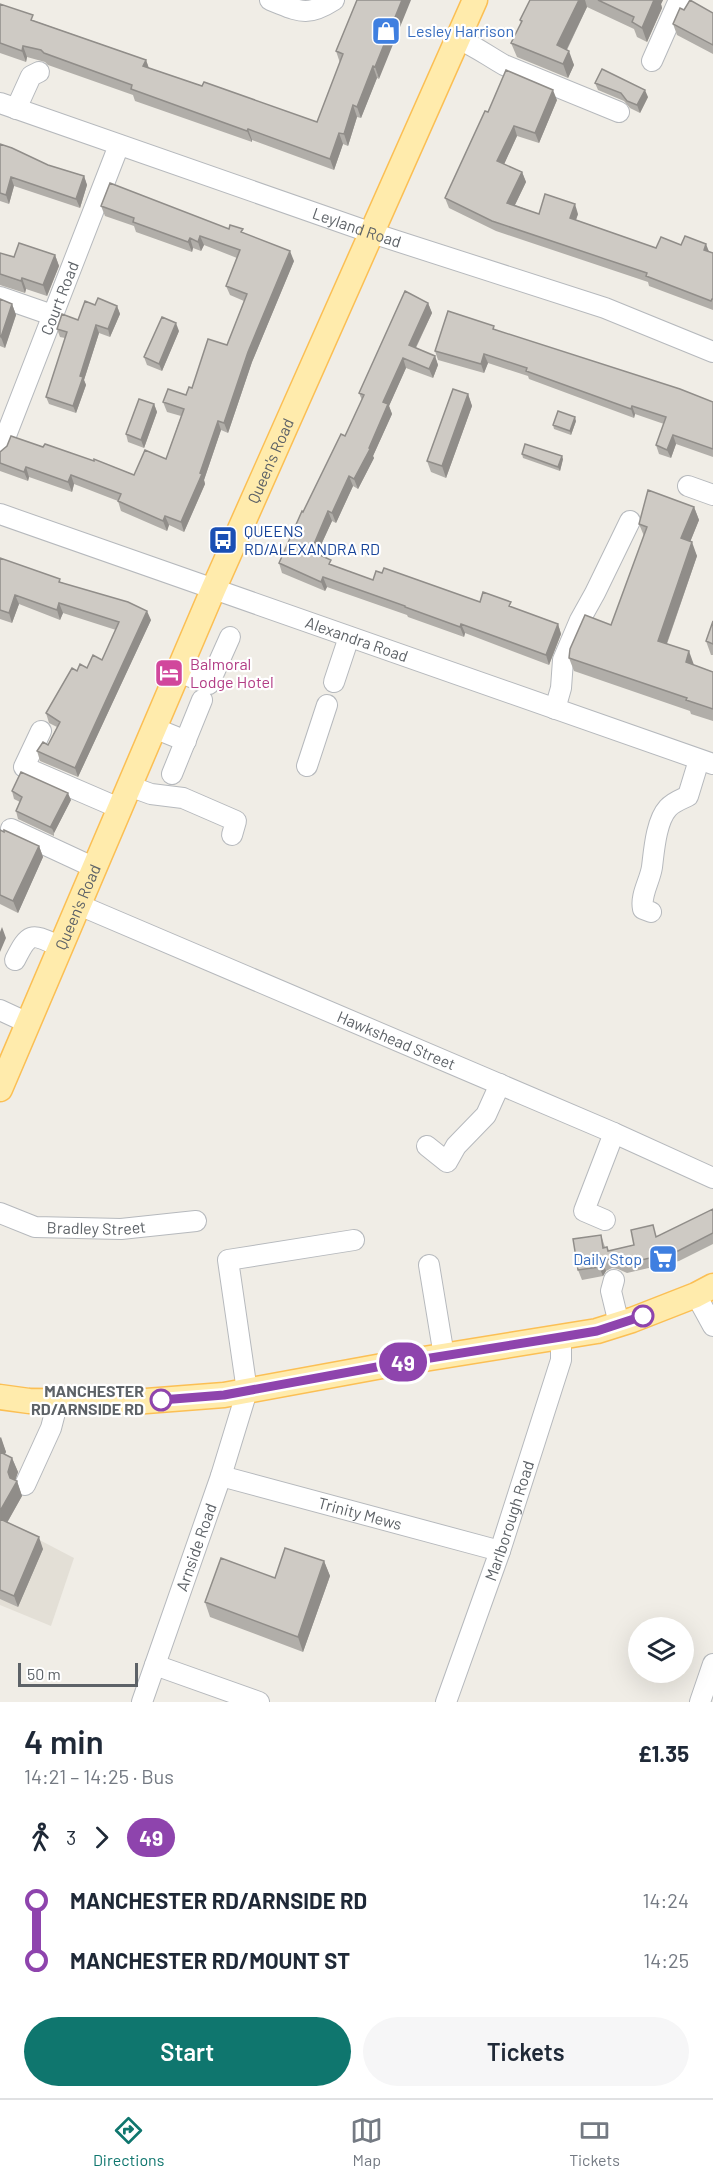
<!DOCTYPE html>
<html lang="en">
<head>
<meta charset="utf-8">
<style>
  :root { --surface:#fff; --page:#f6f6f7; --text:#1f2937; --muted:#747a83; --line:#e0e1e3; --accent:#0f766e }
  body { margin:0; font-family:Barlow,sans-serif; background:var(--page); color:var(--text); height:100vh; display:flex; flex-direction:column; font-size:22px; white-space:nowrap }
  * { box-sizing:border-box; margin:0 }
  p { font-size:20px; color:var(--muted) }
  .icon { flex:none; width:33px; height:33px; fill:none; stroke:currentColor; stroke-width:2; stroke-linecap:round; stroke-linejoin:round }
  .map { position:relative; height:1702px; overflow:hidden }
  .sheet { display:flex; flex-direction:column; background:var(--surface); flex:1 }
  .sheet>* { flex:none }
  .badge { padding:0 12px; border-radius:20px; font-size:21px; line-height:39px }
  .buttons { position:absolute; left:628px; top:1617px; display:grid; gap:12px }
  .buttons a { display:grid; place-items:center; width:66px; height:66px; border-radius:50%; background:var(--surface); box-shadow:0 6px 24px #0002; font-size:30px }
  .scale { position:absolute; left:18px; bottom:15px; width:120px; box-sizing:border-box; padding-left:6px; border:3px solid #5d6267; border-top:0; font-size:16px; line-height:21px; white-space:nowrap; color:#5d6267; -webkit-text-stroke:4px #fff; paint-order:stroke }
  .map>.badge { position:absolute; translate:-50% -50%; box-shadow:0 0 0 3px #fff }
  .legs { display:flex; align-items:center; gap:9px; height:66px; padding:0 24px; font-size:20px }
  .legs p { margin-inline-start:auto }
  .overview { display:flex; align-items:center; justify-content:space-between; height:102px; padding:0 24px }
  h1 { font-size:33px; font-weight:600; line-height:45px }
  .cta { display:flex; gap:12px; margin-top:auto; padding:12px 24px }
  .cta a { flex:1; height:69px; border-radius:36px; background:var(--accent); color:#fff; font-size:24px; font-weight:600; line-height:69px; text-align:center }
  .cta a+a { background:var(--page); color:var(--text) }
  ul { padding:0 24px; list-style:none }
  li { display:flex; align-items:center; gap:21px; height:60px; font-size:22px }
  li i { display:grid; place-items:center; width:9px; height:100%; margin:0 8px; background:currentColor }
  li i::after { content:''; width:15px; height:15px; margin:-8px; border:4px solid; border-radius:50%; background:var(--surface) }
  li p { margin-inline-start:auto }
  li:first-child i { background:linear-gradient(#0000 50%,currentColor 0) }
  li:last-child i { background:linear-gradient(currentColor 50%,#0000 0) }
  .tabs { display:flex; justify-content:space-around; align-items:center; height:84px; border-top:2px solid var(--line); background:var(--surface); font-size:16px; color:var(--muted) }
  .tabs a { display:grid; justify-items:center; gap:3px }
  .tabs .current { color:var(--accent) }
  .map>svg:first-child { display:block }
  .education { fill:#e3dfd6 }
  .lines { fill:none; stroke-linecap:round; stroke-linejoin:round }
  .minor-casing { stroke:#b6b9bd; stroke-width:22 }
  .major-casing { stroke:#fbbf54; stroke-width:27 }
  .minor { stroke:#fff; stroke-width:20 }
  .major { stroke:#ffebac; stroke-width:24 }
  .wall { fill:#b1aea9 }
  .shaded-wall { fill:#908d89 }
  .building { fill:#cecac4; stroke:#908d89; stroke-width:1.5 }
  .line-1-casing { stroke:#fff; stroke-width:14 }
  .line-1 { stroke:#8e44ad; stroke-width:9 }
  .stop-1-dot { fill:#fff; stroke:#8e44ad; stroke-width:3 }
  .labels { text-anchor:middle; stroke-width:4.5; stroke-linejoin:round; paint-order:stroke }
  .shop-label { font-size:16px; fill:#366cbe; stroke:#fff; text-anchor:start }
  .street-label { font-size:16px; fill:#5d6267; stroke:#fff }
  .transit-label { font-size:16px; fill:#164399; stroke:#fff; text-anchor:start }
  .hotel-label { font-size:16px; fill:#b23c85; stroke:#fff; text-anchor:start }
  .stop-label { font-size:16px; font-weight:bold; fill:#5d6267; stroke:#fff; text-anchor:end }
</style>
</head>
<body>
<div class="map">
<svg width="713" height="1702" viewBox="0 0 713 1702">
  <rect width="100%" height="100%" fill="#f0ede6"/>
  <!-- education -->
  <path class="education" d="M 5,1522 L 74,1558 L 51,1626 L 0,1605 L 0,1531 Z"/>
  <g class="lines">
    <!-- minor casing -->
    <g class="minor-casing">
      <g id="minor">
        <path d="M 270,0 C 299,11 306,18 334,0"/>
        <path d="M 458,39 C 475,46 488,56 504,65 L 619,112"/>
        <path d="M 652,61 L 679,0"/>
        <path id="s1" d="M 0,103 L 372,233 L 605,308 L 713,352"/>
        <path d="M 16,109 L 31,76 L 39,72"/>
        <path d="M 0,297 L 52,315"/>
        <path id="s2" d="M 0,451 L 119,145"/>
        <path d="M 688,486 L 713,495"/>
        <path id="s3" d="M 0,514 L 713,764"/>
        <path d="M 178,672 L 209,684 L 230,637"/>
        <path d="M 334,682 L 349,637"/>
        <path d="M 555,709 L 561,688 L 563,660 L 580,620 L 595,593 L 630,521"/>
        <path d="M 154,728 L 186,741"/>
        <path d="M 41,731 L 24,767 L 119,808"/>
        <path d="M 307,766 L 327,705"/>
        <path d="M 172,774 L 202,700"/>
        <path d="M 129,786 L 151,794 L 183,798 L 236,821 L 232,835"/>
        <path d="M 11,829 L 95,868"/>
        <path id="s4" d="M 79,905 L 614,1133 L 713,1178"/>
        <path d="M 651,912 L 643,909 C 640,895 650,881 652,867 C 654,851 656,821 668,808 C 673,802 682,799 688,796 L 699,760"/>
        <path d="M 15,960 C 30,930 32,934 61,947"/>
        <path d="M 0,1010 L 28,1023"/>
        <path d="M 427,1146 L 447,1162 L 456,1146 L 486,1115 L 500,1084"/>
        <path id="s5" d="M 0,1213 L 35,1227 L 121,1229 L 196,1221"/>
        <path d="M 605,1220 L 584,1211 L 614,1133"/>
        <path d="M 429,1265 L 444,1356"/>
        <path d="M 614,1280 L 611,1291 L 619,1324"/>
        <path d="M 696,1295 L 713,1326"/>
        <path id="s6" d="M 221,1476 L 500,1551"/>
        <path d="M 25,1485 L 51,1428 L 58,1401"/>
        <path d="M 155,1665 L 259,1702"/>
        <path id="s7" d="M 142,1702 L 221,1476 L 247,1391 L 228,1260 L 354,1240"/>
        <path id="s8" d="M 446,1702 L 500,1551 L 561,1360 L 561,1337"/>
        <path d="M 700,1702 L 713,1664"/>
      </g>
    </g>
    <!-- major casing -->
    <g class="major-casing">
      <g id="major">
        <path id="s9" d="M 0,1089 L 213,590 L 475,0"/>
        <path d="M 0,1397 L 29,1401 L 133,1402 L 224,1395 L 393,1364 L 597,1331 L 632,1320 L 696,1295 L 713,1286"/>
      </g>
    </g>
    <!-- minor -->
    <use href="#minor" class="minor"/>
    <!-- major -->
    <use href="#major" class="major"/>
  </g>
  <!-- wall -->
  <path class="wall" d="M 357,0 L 379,79 L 377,78 L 361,118 L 357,117 L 348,146 L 343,144 L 334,170 L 252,140 L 252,142 L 135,101 L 133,95 L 48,65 L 45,62 L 27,57 L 26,62 L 0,53 L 0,4 L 35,21 L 146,60 L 149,68 L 202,86 L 317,122 L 340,63 L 336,51 Z
    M 530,0 L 663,0 L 661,4 L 662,8 L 647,42 L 637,37 L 634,29 L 587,7 L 567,50 L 574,65 L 568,78 L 517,57 L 511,43 L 521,23 L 520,20 Z
    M 684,10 L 713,13 L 713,54 L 677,35 L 673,24 Z
    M 595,83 L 648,97 L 640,113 L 630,108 L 624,101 L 598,90 Z
    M 557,100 L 539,143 L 517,136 L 504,164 L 522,172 L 526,182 L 515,205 L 539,214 L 578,214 L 576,220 L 656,248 L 681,245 L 713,253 L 713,310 L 649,286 L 648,282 L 496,231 L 449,208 L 445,198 L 488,112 Z
    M 0,144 L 48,165 L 84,176 L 87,185 L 80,208 L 14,186 L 9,204 L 0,201 Z
    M 101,206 L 229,229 L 244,233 L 294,261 L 252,362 L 228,433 L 221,430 L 204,480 L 205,484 L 184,532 L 169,525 L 167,531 L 121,511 L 118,501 L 74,484 L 72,492 L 29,477 L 28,481 L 0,471 L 0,452 L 43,447 L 134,475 L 166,459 L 181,416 L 167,412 L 163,402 L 186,395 L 227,345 L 244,301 L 230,295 L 226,286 L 237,258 L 204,245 L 201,251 L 193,248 L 192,252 L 136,232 L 134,226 L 105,216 Z
    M 0,253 L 14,257 L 55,255 L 59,266 L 47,296 L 26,289 L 25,293 L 3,286 L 0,285 Z
    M 0,299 L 12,304 L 16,315 L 5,348 L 0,346 Z
    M 428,303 L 432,313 L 416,348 L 435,356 L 438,365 L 433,378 L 406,368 L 389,406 L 392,414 L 373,456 L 374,458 L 358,489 L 353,486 L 336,523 L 332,521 L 317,554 L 333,566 L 373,580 L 513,608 L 558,624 L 561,634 L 549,665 L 465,633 L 464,637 L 408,617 L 407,615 L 327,587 L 325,591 L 282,573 L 279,563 L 303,512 L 345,436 L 362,400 L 359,393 Z
    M 95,305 L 117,306 L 120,314 L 110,337 L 99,333 L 84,380 L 86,385 L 76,413 L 49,404 L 46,397 L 65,338 L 60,337 L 57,329 L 78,320 Z
    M 496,330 L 713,402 L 713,457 L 676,444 L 671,458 L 659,454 L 656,445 L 664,424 L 635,414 L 634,418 L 529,379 L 528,376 L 488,363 L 484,373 L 438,360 L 435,351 Z
    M 179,331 L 162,371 L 147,365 L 144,357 Z
    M 468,394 L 472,406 L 446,478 L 431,472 L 427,461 Z
    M 154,404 L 157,412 L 144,448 L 128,442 L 126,434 Z
    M 576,421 L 571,435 L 554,429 L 553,425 Z
    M 522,454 L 563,459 L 560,471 L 523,458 Z
    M 694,507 L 699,520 L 690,542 L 697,556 L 667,644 L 694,665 L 713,672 L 713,721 L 691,714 L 690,711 L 574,671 L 569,658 L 611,625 L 644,536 L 639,524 Z
    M 0,558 L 61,582 L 151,620 L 78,777 L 40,761 L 37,751 L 48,745 L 57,727 L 49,723 L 46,713 L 77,671 L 87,668 L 102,660 L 116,630 L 63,613 L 60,620 L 19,604 L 12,623 L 0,619 Z
    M 713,621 L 713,655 L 711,655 L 706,641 Z
    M 12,791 L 71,800 L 54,833 L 54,836 L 18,819 L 16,811 L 20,802 L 14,799 Z
    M 0,830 L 39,846 L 43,857 L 18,913 L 0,904 Z
    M 713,1209 L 713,1244 L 679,1261 L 627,1273 L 618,1269 L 612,1268 L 606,1271 L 603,1276 L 582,1280 L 578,1270 L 601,1235 L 605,1247 L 607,1247 L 609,1251 L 634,1245 L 657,1237 Z
    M 0,1437 L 6,1452 L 5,1454 L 12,1458 L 18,1472 L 15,1481 L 17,1481 L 22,1496 L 7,1523 L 43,1549 L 18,1607 L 0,1599 Z
    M 324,1561 L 330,1576 L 303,1652 L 210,1617 L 205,1602 Z"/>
  <!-- shaded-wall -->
  <path class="shaded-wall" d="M 402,0 L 411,0 L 379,79 L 375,67 Z
    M 579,0 L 585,0 L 587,7 L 562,59 L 557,45 Z
    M 654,0 L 663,0 L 661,4 L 662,8 L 647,42 L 642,28 Z
    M 23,46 L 27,57 L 26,62 L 22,51 Z
    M 569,51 L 574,65 L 568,78 L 563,64 Z
    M 146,60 L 150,72 L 143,66 Z
    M 373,66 L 377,78 L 361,118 L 357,107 Z
    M 553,90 L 557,100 L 539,143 L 535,133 Z
    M 645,90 L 648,97 L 640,113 L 637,105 Z
    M 353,105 L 357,117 L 348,146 L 344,134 Z
    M 514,126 L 517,136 L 501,171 L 497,161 Z
    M 248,129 L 252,140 L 252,142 L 247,131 Z
    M 339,133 L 343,144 L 334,170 L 330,159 Z
    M 522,172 L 526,182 L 511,213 L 507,203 Z
    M 84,176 L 87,185 L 80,208 L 76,199 Z
    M 11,177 L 14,186 L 9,204 L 6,195 Z
    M 575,204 L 578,214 L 573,228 L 570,218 Z
    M 200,236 L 204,245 L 201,251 L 198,242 Z
    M 190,238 L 193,248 L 192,252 L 188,242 Z
    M 706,244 L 710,254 L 704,250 Z
    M 290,251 L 294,261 L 252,362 L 228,433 L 224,423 L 248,352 Z
    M 55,255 L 59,266 L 47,296 L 43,285 Z
    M 22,278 L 26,289 L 25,293 L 21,281 Z
    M 428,303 L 432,313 L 412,355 L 409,345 Z
    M 12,304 L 16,315 L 5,348 L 1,337 Z
    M 117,306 L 120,314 L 110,337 L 108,329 Z
    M 176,323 L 179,331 L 162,371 L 159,364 Z
    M 96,325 L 99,333 L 84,380 L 86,385 L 76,413 L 73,406 L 80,376 Z
    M 484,354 L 488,363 L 484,373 L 481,364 Z
    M 435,356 L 438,365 L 433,378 L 429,369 Z
    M 403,358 L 406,368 L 389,406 L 392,414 L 373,456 L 374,458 L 358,489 L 354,479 L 383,402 Z
    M 468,394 L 472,406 L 446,478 L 442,466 Z
    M 154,404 L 157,412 L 144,448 L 141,440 Z
    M 632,406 L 635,414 L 634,418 L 631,409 Z
    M 575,417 L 576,421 L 571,435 L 570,431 Z
    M 218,421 L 221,430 L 204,480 L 205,484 L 184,532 L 181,522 Z
    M 673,435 L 676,444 L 671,458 L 667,450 Z
    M 562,456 L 563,459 L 560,471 L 558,467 Z
    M 26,467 L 29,477 L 28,481 L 24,472 Z
    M 71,475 L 74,484 L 72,492 L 68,482 Z
    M 349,476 L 353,486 L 336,523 L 332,513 Z
    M 694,507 L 699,520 L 686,552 L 681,538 Z
    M 328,511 L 332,521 L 314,560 L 311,551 Z
    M 165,516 L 169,525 L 167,531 L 163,521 Z
    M 692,542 L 697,556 L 663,654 L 658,641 Z
    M 323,577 L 327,587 L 325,591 L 321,582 Z
    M 15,595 L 19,604 L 12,623 L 9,613 Z
    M 59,603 L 63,613 L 60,620 L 57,610 Z
    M 147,611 L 151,620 L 78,777 L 75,768 Z
    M 461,624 L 465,633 L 464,637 L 460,627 Z
    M 558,624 L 561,634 L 549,665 L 546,655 Z
    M 689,651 L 694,665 L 686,662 Z
    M 68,793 L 71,800 L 54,833 L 51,826 Z
    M 39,846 L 43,857 L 18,913 L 13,901 Z
    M 2,927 L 6,938 L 0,952 L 0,932 Z
    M 603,1262 L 606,1271 L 603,1276 L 599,1267 Z
    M 1,1437 L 6,1452 L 0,1462 L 0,1438 Z
    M 12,1458 L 18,1472 L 13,1487 L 8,1472 Z
    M 17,1481 L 22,1496 L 0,1535 L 0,1511 Z
    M 39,1537 L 43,1549 L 18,1607 L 14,1596 Z
    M 324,1561 L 330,1576 L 303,1652 L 298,1637 Z"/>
  <!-- building -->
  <path class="building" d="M 357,0 L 402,0 L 375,67 L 373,66 L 357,107 L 353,105 L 344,134 L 339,133 L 330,159 L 248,129 L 247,131 L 131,89 L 132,85 L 44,53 L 41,50 L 23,46 L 22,51 L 0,43 L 0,4 L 33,15 L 31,20 L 146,60 L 143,66 L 202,86 L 204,82 L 317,122 L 343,54 L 336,51 Z
    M 530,0 L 579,0 L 557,45 L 569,51 L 563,64 L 511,43 L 522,21 L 520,20 Z
    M 598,0 L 654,0 L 642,28 L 632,22 L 634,17 Z
    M 690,0 L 713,13 L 713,45 L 673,24 L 680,8 L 684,10 Z
    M 602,69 L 645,90 L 637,105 L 627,101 L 621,93 L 595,83 Z
    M 506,70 L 553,90 L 535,133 L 514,126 L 497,161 L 522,172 L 507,203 L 539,214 L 545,194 L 575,204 L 570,218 L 656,248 L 661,237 L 681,245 L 685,236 L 706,244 L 704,250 L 713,253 L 713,299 L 712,299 L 711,301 L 646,276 L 647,273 L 492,221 L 445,198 L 485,111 L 488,112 Z
    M 0,144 L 12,148 L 48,165 L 84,176 L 76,199 L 11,177 L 6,195 L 0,193 Z
    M 110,183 L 229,229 L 230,225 L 243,229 L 241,232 L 290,251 L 248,352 L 224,423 L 218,421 L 200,473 L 202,474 L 181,522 L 165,516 L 163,521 L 118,501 L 121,494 L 71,475 L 68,482 L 26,467 L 24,472 L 0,463 L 0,452 L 7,446 L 11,436 L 43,447 L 45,444 L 94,461 L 94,459 L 134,475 L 145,450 L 166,459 L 184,409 L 163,402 L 168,389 L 186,395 L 189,387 L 192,388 L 208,339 L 227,345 L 247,294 L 226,286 L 240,250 L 200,236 L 198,242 L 190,238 L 188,242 L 133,222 L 134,218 L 101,206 Z
    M 19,243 L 55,255 L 43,285 L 22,278 L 21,281 L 0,274 L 0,253 L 14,257 Z
    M 405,291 L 428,303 L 409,345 L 435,356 L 429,369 L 403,358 L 383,402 L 388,404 L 369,448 L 370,449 L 354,479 L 349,476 L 332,513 L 328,511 L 311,551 L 331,560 L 329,564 L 373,580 L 376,571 L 382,573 L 384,568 L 480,602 L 483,592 L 511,602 L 509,606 L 558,624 L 546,655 L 461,624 L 460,627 L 405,607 L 405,606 L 323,577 L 321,582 L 279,563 L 302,511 L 303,512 L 341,434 L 345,436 L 364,395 L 359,393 Z
    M 98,298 L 117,306 L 108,329 L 96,325 L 80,376 L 83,377 L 73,406 L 46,397 L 67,332 L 57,329 L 62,314 L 78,320 L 85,301 L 95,305 Z
    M 0,299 L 12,304 L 1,337 L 0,336 Z
    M 448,311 L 494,326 L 493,329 L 680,389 L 713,402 L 713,449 L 673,435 L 667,450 L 656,445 L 666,417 L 632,406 L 631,409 L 526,371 L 527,368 L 484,354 L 481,364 L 435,351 Z
    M 162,317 L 176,323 L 159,364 L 144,357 Z
    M 453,389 L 468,394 L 442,466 L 427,461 Z
    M 139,399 L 154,404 L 141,440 L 126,434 Z
    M 558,411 L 575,417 L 570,431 L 553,425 Z
    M 525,444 L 562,456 L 558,467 L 522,454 Z
    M 648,490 L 694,507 L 681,538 L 692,542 L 658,641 L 689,651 L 686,662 L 713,672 L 713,709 L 686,700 L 687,698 L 569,658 L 570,649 L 585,615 L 611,625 L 647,527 L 639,524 Z
    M 0,558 L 60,579 L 59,582 L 128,602 L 147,611 L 75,768 L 37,751 L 43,742 L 48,745 L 60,722 L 46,713 L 72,668 L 77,671 L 80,664 L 87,668 L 93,655 L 102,660 L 119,622 L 59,603 L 57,610 L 15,595 L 9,613 L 0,610 Z
    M 713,621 L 713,644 L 706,641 Z
    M 21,772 L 68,793 L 51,826 L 52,828 L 16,811 L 22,797 L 12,791 Z
    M 0,830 L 4,832 L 4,830 L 39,846 L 13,901 L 0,895 Z
    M 713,1209 L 713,1233 L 676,1252 L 624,1264 L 614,1259 L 608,1259 L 603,1262 L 599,1267 L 578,1270 L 573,1239 L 601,1235 L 603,1248 L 607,1247 L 608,1251 L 634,1245 L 631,1230 L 653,1225 L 656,1237 Z
    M 0,1452 L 12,1458 L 8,1472 L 10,1478 L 17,1481 L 0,1511 Z
    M 0,1519 L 39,1537 L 14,1596 L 0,1590 Z
    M 285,1548 L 324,1561 L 298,1637 L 205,1602 L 221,1558 L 275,1578 Z"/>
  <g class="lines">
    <!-- line-1 casing -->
    <g class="line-1-casing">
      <path id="line-1" d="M 161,1400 L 224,1395 L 393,1364 L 561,1337 L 597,1331 L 643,1316"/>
    </g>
    <!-- line-1 -->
    <use href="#line-1" class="line-1"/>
  </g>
  <!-- icons -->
  <defs>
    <g id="shop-square" transform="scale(1.5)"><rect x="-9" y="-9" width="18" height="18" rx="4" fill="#3f7fe0" stroke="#fff"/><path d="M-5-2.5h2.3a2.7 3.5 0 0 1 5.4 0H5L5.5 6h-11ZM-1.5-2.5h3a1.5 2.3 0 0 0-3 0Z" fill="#fff"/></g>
    <g id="bus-square" transform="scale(1.5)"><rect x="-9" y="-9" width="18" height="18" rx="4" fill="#1a4fb4" stroke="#fff"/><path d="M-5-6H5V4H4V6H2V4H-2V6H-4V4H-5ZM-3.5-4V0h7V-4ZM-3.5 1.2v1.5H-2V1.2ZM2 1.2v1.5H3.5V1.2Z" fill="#fff"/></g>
    <g id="hotel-square" transform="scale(1.5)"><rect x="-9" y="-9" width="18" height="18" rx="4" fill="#d1479c" stroke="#fff"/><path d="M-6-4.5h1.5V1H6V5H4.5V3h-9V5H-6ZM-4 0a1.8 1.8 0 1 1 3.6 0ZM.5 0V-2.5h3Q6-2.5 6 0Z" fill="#fff"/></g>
    <g id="supermarket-square" transform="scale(1.5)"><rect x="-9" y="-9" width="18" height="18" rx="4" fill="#3f7fe0" stroke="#fff"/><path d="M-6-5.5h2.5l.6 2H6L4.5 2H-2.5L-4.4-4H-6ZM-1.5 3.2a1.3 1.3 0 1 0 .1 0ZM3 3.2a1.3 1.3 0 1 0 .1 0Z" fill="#fff"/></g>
  </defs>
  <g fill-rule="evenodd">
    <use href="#shop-square" x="386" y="31"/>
    <use href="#bus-square" x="223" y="540"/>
    <use href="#hotel-square" x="169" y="673"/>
    <use href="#supermarket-square" x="663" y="1259"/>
  </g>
  <!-- markers -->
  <g class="stop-1-dot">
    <circle cx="643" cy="1316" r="10"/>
    <circle cx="161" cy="1400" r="10"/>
  </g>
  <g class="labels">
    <!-- shop labels -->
    <g class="shop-label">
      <text x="407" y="37">Lesley Harrison</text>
      <text x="642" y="1265" text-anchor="end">Daily Stop</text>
    </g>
    <!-- street labels -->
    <g class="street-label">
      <text dy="6" stroke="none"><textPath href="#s1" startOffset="378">Leyland Road</textPath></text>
      <text dy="6" stroke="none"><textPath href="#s2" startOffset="164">Court Road</textPath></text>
      <text dy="6" stroke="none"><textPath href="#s9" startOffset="684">Queen's Road</textPath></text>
      <text dy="6" stroke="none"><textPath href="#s3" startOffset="378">Alexandra Road</textPath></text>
      <text dy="6" stroke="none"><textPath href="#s9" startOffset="198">Queen's Road</textPath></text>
      <text dy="6" stroke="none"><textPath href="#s4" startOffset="345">Hawkshead Street</textPath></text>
      <text dy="6" stroke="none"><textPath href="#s5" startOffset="99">Bradley Street</textPath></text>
      <text dy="6" stroke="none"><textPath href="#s6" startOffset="144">Trinity Mews</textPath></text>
      <text dy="6" stroke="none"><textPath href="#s8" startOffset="192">Marlborough Road</textPath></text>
      <text dy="6" stroke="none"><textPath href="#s7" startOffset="164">Arnside Road</textPath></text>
    </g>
    <!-- transit labels -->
    <g class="transit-label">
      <text x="244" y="537">QUEENS<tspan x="244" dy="18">RD/ALEXANDRA RD</tspan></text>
    </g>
    <!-- hotel labels -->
    <g class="hotel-label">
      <text x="190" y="670">Balmoral<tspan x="190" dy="18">Lodge Hotel</tspan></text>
    </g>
    <!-- stop labels -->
    <g class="stop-label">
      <text x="144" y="1397">MANCHESTER<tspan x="144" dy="18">RD/ARNSIDE RD</tspan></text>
    </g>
  </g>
</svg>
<div class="buttons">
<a><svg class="icon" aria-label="layers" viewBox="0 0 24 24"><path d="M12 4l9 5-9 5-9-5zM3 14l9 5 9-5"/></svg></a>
</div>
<div class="scale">50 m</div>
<b class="badge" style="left:403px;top:1362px;background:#8e44ad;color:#fff">49</b>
</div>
<section class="sheet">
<div class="overview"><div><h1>4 min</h1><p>14:21 – 14:25 · Bus</p></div><b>£1.35</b></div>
<div class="legs"><svg class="icon" aria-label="walk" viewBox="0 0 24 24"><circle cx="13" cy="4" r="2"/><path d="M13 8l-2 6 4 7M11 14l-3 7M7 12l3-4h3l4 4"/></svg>3<svg class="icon" aria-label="forward" viewBox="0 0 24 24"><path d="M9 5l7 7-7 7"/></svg><b class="badge" style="background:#8e44ad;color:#fff">49</b></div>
<ul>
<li><i style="color:#8e44ad"></i><b>MANCHESTER RD/ARNSIDE RD</b><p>14:24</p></li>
<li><i style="color:#8e44ad"></i><b>MANCHESTER RD/MOUNT ST</b><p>14:25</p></li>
</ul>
<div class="cta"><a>Start</a><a>Tickets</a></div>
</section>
<nav class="tabs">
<a class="current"><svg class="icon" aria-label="directions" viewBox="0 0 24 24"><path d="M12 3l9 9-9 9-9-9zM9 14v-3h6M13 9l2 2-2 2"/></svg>Directions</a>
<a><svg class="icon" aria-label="map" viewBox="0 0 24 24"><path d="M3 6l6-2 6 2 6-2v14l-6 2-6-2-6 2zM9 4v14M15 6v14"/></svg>Map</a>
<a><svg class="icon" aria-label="tickets" viewBox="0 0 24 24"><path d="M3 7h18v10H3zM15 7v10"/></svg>Tickets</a>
</nav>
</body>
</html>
